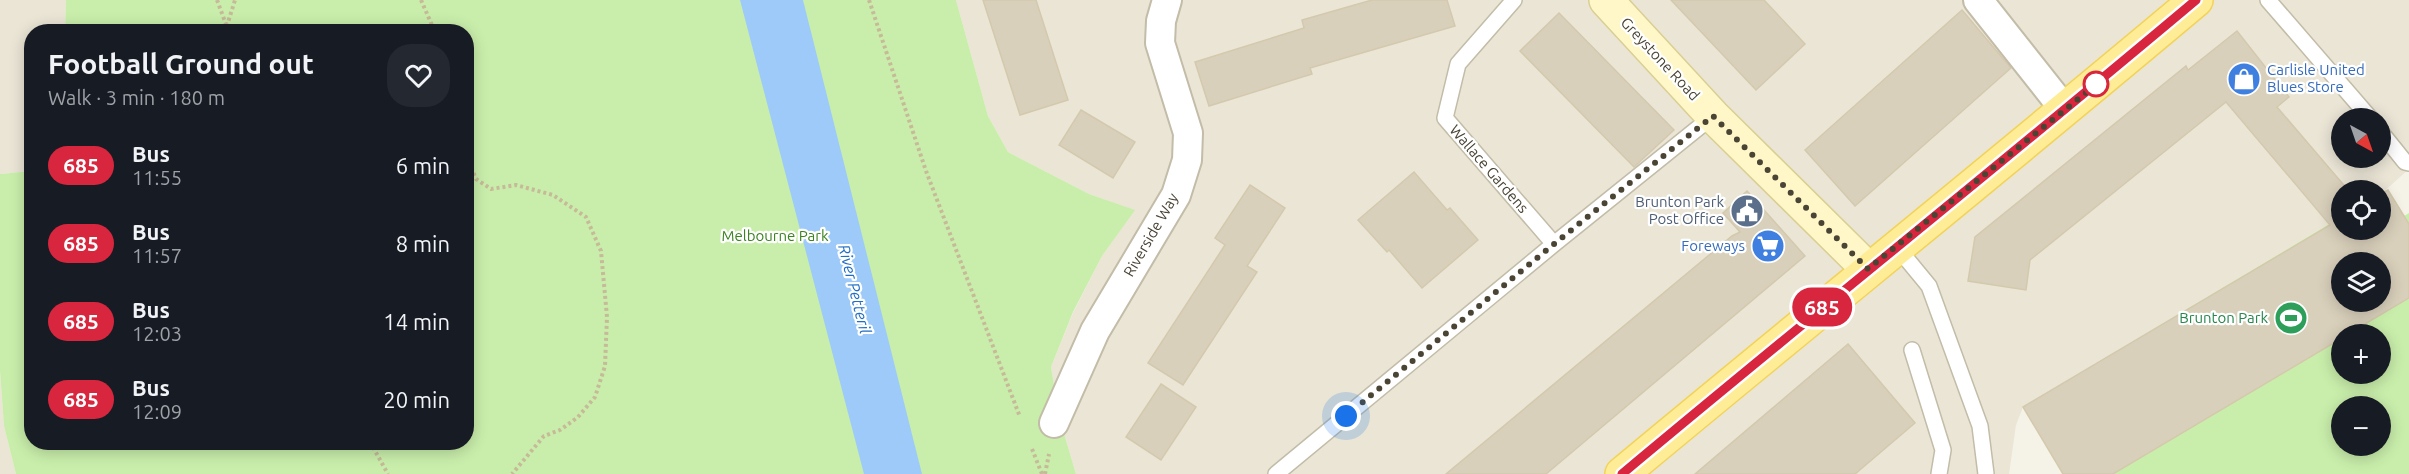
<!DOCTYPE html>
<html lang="en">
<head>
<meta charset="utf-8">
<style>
  :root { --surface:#171b24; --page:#242831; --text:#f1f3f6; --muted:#9ea1a6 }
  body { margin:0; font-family:Ubuntu,sans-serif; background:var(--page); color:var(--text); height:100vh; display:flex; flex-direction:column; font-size:22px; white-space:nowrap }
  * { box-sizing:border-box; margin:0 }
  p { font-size:20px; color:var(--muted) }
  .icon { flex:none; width:33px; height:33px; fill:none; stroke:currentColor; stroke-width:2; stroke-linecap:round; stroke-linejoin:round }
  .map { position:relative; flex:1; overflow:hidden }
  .drawer { position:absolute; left:24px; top:24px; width:450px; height:426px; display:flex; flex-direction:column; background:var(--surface); border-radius:24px; box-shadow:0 3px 15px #0003 }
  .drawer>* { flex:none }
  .badge { padding:0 12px; border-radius:20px; font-size:21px; line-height:39px }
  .needle { width:39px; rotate:140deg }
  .buttons { position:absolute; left:2331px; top:108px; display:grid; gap:12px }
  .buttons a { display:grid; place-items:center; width:60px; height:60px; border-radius:50%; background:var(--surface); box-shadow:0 3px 15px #0003; font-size:30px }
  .you { position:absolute; width:30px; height:30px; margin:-15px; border:4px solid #fff; border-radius:50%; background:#1a73e8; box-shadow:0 0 0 9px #1a73e833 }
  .map>.badge { position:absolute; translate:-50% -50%; box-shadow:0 0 0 3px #fff }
  .round { display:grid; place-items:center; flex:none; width:63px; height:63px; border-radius:24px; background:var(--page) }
  .head { display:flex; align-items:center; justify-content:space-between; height:102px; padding:0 24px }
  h1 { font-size:28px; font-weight:600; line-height:45px }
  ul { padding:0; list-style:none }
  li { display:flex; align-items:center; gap:18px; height:78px; padding:0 24px }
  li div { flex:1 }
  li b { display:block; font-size:22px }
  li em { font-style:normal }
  li .badge { min-width:66px; font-weight:700; text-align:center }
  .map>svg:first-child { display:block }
  .residential { fill:#eae5d5; fill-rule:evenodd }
  .green { fill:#c9eeab; fill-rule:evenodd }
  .water { fill:#9dcaf9 }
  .building { fill:#d9d0bb; stroke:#d4c9ad; stroke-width:1.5; fill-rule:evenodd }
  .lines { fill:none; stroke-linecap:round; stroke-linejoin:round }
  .lane-casing { stroke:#c2bca8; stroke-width:18 }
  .street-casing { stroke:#c2bca8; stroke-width:32 }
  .secondary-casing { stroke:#dacf92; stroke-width:36 }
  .primary-casing { stroke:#f2d359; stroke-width:36 }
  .path { stroke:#c6ba98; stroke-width:4; stroke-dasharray:3 3; stroke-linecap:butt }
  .lane { stroke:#fff; stroke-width:15 }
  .street { stroke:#fff; stroke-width:28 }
  .secondary { stroke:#fff7c8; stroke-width:33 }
  .primary { stroke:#ffec97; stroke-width:33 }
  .line-casing { stroke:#fff; stroke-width:14 }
  .line { stroke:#d7263d; stroke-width:9 }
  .walk { stroke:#4a4435; stroke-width:6; stroke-dasharray:0 10.8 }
  .stop-dot { fill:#fff; stroke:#d7263d; stroke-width:3 }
  .labels { text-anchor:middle; stroke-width:4.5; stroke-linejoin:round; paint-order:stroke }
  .street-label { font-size:15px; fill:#4a4435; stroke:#fff }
  .shop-label { font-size:15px; fill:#366cbe; stroke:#fff; text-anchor:start }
  .service-label { font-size:15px; fill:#4e5e75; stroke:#fff; text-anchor:end }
  .park-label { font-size:15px; fill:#3c8321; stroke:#fff }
  .leisure-label { font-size:15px; fill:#27864d; stroke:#fff; text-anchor:end }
  .water-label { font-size:16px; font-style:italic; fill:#216ec3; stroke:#fff }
</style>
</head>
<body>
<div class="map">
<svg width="2409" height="474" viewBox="0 0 2409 474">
  <rect width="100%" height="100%" fill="#f5f3e7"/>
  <!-- residential -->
  <path class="residential" d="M 0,0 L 66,0 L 65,31 L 32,32 L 31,171 L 0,174 Z
    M 956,0 L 2409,0 L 2409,169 L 2381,194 L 2380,190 L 2342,190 L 2341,217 L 2023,407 L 2016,425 L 2009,474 L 1076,474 L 1060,420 L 1051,367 L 1073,313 L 1102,256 L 1134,210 L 1089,194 L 1008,152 L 988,116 ZM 2342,118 L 2380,118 L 2380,158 L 2342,158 Z
    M 0,371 L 4,426 L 16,474 L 0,474 Z"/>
  <!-- green -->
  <path class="green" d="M 66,0 L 956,0 L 988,116 L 1008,152 L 1089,194 L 1135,210 L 1102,256 L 1073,312 L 1051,367 L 1060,420 L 1076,474 L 16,474 L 4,426 L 0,371 L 0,174 L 31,171 L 32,442 L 466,442 L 466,32 L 65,31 Z
    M 2388,190 L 2404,216 L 2409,213 L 2409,474 L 2063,474 L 2023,407 L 2341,217 L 2342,230 L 2380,230 L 2381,194 ZM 2342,262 L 2380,262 L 2380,302 L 2342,302 ZM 2342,334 L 2380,334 L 2380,374 L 2342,374 ZM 2342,406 L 2380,406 L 2380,446 L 2342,446 Z"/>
  <!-- water -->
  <path class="water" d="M 740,0 L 803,0 L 922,474 L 864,474 Z"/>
  <!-- building -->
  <path class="building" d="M 983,0 L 1036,0 L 1068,100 L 1020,115 Z
    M 1372,0 L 1447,0 L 1455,26 L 1310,68 L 1312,74 L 1209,106 L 1195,62 L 1304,28 L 1302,20 Z
    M 1671,0 L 1764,0 L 1805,44 L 1756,90 Z
    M 1962,10 L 2011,68 L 1855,206 L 1805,150 Z
    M 1559,13 L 1674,130 L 1634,167 L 1520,51 Z
    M 2237,31 L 2289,97 L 2277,107 L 2348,190 L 2342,190 L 2342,230 L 2380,230 L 2380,194 L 2388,190 L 2409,224 L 2409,298 L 2348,334 L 2342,334 L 2342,338 L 2113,474 L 2063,474 L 2023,407 L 2330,225 L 2226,102 L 2030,260 L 2026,290 L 1968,281 L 1975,237 L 2186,66 L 2188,70 ZM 2342,262 L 2380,262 L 2380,302 L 2342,302 Z
    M 1081,110 L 1135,142 L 1113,178 L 1059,145 Z
    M 1414,172 L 1447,210 L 1450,208 L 1478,240 L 1422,288 L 1389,250 L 1387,252 L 1358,220 Z
    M 1250,185 L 1285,208 L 1247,266 L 1257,272 L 1183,385 L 1148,363 L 1225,245 L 1215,238 Z
    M 1747,191 L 1805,256 L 1546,474 L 1446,474 L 1732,236 L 1740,232 L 1723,213 Z
    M 1848,344 L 1915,423 L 1855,474 L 1695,474 Z
    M 1161,384 L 1196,407 L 1161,460 L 1126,437 Z"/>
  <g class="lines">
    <!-- lane casing -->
    <g class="lane-casing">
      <path id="lane" d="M 1514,0 L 1458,64 L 1445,118 L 1554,244
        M 2268,0 L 2370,118
        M 2380,131 L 2405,162 L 2409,163
        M 1896,246 L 1929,286 L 1980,426 L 1986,474
        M 1912,350 L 1943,450 L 1939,474
        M 1276,474 L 1554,244 L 1713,116"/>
    </g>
    <!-- street casing -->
    <g class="street-casing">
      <path id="street" d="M 1978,0 L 2065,110
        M 1054,423 L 1095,331 L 1176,195 L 1187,160 L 1188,133 L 1160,43 L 1161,21 L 1167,0"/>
    </g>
    <!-- secondary casing -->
    <g class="secondary-casing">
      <path id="secondary" d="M 1606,0 L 1713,116 L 1868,269"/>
    </g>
    <!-- primary casing -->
    <g class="primary-casing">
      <path id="primary" d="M 1622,474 C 1813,315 2006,160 2196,0"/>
    </g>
    <!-- path -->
    <path class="path" d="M 217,0 L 227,27
      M 421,0 L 435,32
      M 869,0 L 926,171 L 1020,417
      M 225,32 L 235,0
      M 466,149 L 469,162 L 466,166
      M 469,162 L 476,179 L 491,189 L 516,185 L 553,195 L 586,217 L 601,251 L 607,317 L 605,366 L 595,397 L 578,417 L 560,430 L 544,436 L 512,474
      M 370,442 L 388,474
      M 1032,449 L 1042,474
      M 1045,474 L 1049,454"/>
    <!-- lane -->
    <use href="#lane" class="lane"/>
    <!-- street -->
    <use href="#street" class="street"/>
    <!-- secondary -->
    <use href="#secondary" class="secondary"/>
    <!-- primary -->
    <use href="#primary" class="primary"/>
  </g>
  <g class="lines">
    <!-- line casing -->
    <g class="line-casing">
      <path id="line" d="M 1622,474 C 1812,315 2006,160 2196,0"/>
    </g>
    <!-- line -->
    <use href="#line" class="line"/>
    <!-- walk -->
    <path class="walk" d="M 1346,416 L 1554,244 L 1713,116 L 1868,269 L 2098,83 L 2096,84"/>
  </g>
  <!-- icons -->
  <defs>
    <g id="shop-disc" transform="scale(1.725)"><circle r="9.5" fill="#3f7fe0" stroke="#fff"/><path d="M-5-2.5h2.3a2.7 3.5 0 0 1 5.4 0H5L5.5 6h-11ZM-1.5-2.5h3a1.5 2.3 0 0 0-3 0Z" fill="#fff"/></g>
    <g id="civic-disc" transform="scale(1.725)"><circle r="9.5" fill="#5c6f8a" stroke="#fff"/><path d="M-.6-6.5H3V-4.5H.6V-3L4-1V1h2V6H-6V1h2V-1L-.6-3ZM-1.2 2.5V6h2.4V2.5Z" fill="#fff"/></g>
    <g id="supermarket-disc" transform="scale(1.725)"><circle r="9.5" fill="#3f7fe0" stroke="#fff"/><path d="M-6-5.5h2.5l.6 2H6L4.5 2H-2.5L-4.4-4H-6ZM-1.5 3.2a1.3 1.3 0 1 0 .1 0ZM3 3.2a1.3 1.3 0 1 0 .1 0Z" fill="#fff"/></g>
    <g id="stadium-disc" transform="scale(1.725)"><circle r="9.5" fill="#2e9e5b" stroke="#fff"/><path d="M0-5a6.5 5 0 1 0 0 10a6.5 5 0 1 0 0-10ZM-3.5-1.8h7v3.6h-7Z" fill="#fff"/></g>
  </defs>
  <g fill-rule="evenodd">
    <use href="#shop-disc" x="2244" y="79"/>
    <use href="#civic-disc" x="1747" y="211"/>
    <use href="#supermarket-disc" x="1768" y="246"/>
    <use href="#stadium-disc" x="2291" y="318"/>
  </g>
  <!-- markers -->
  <circle class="stop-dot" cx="2096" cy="84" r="12"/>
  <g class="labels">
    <!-- street labels -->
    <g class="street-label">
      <text transform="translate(1660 59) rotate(47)" y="5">Greystone Road</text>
      <text transform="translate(1489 169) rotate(49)" y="5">Wallace Gardens</text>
      <text transform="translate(1151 235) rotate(-60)" y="5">Riverside Way</text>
    </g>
    <!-- shop labels -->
    <g class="shop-label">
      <text x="2267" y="75">Carlisle United<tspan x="2267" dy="17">Blues Store</tspan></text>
      <text x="1745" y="251" text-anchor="end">Foreways</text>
    </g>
    <!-- service labels -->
    <g class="service-label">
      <text x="1724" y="207">Brunton Park<tspan x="1724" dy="17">Post Office</tspan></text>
    </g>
    <!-- park labels -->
    <g class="park-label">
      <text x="775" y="241">Melbourne Park</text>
    </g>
    <!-- leisure labels -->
    <g class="leisure-label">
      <text x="2268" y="323">Brunton Park</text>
    </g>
    <!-- water labels -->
    <g class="water-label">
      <text transform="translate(855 289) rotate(76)" y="6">River Petteril</text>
    </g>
  </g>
</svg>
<div class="buttons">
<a><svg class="needle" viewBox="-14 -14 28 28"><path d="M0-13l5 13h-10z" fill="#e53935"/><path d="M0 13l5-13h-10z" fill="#9ea1a6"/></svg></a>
<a><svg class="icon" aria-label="locate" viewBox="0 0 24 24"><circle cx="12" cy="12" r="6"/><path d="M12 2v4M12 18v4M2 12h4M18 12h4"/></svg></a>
<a><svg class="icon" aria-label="layers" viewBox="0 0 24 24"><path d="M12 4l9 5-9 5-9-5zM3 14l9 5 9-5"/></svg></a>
<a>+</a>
<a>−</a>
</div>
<div class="you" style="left:1346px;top:416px"></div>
<b class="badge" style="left:1822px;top:307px;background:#d7263d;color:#fff">685</b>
<section class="drawer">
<div class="head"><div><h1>Football Ground out</h1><p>Walk · 3 min · 180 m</p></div><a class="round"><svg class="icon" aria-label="heart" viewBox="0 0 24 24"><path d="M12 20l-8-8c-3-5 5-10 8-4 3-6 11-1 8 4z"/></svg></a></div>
<ul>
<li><span class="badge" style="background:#d7263d;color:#fff">685</span><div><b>Bus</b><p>11:55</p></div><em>6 min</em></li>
<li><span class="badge" style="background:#d7263d;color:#fff">685</span><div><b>Bus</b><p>11:57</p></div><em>8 min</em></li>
<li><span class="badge" style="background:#d7263d;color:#fff">685</span><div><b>Bus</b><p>12:03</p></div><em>14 min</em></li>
<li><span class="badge" style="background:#d7263d;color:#fff">685</span><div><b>Bus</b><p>12:09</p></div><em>20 min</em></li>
</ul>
</section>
</div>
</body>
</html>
